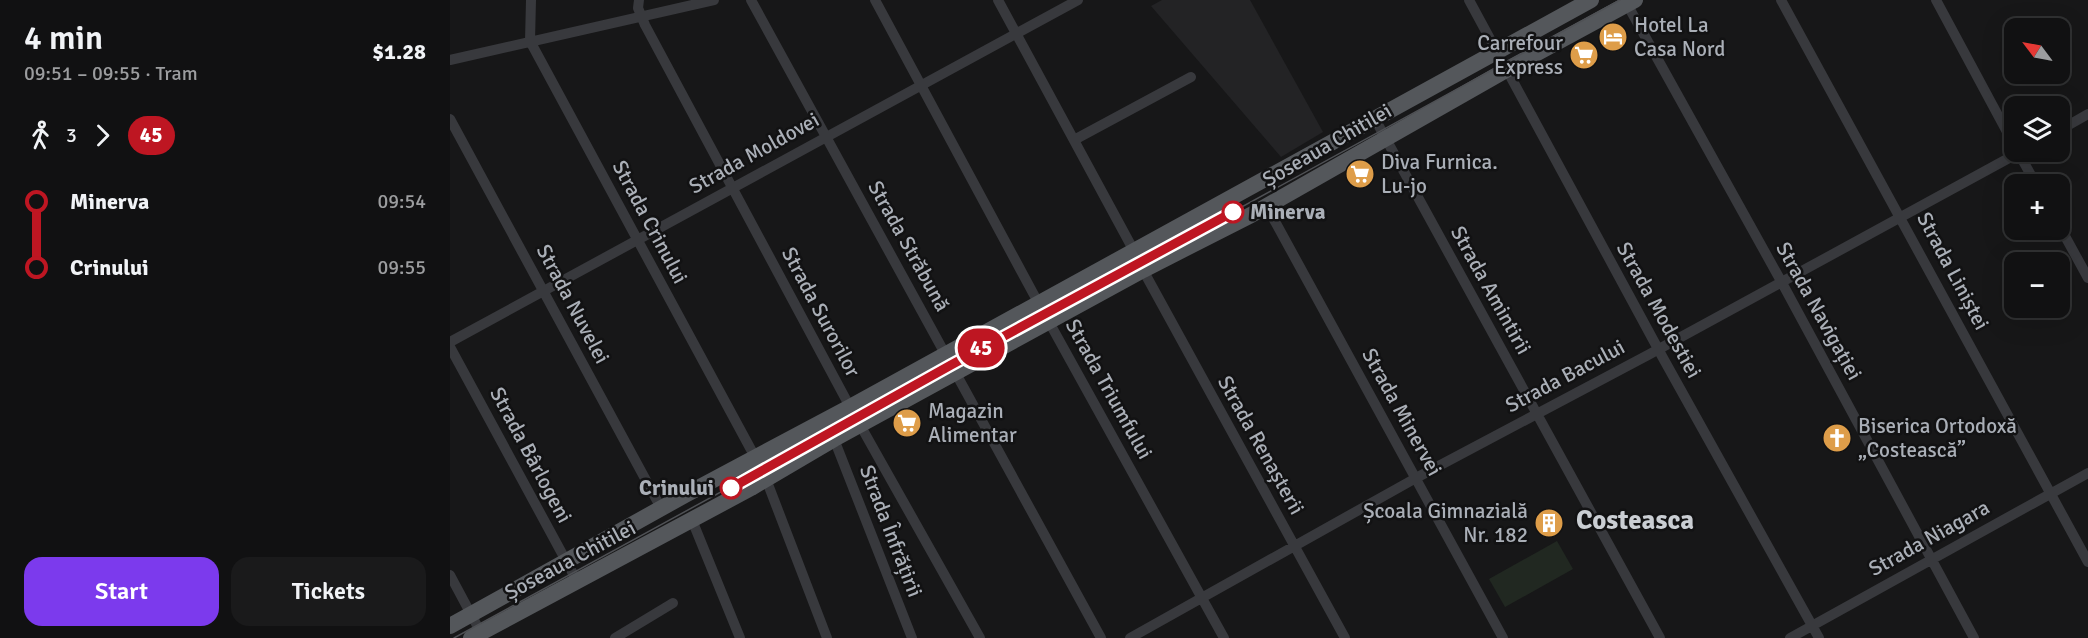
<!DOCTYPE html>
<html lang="en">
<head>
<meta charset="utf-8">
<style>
  :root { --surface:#111112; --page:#1a1a1b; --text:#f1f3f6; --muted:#9c9d9f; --line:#303132; --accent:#7c3aed }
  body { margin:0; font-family:Signika,sans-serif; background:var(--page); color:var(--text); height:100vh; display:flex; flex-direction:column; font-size:22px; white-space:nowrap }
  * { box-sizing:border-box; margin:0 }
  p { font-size:20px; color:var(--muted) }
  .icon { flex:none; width:33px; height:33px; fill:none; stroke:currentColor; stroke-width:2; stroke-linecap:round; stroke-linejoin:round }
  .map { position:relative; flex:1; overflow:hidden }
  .details { display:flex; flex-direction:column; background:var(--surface); width:450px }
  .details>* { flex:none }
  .badge { padding:0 12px; border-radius:20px; font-size:21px; line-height:39px }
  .needle { width:39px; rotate:302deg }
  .fabs { position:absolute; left:1554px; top:18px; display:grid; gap:12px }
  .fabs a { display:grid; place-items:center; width:66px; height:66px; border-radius:12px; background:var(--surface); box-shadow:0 6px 24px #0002,0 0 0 2px var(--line); font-size:30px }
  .map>.badge { position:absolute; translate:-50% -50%; box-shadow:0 0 0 3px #fff }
  .legs { display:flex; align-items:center; gap:9px; height:66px; padding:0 24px; font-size:20px }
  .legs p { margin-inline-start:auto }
  .headline { display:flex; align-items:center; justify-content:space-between; height:102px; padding:0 24px }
  h1 { font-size:33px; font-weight:600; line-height:45px }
  .cta { display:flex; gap:12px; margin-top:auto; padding:12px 24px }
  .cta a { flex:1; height:69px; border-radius:18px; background:var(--accent); color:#fff; font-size:24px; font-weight:600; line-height:69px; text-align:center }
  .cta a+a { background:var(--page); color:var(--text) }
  ul { padding:0 24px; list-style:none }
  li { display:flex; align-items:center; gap:21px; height:66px; font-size:22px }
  li i { display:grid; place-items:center; width:9px; height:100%; margin:0 8px; background:currentColor }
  li i::after { content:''; width:15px; height:15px; margin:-8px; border:4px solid; border-radius:50%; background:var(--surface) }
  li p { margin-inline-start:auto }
  li:first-child i { background:linear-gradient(#0000 50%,currentColor 0) }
  li:last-child i { background:linear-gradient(currentColor 50%,#0000 0) }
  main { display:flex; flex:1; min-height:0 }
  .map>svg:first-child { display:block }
  .built { fill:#232325 }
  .green { fill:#212821 }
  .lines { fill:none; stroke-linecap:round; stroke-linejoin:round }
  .minor { stroke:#38393d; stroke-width:10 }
  .primary { stroke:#54575b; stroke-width:16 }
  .tram { stroke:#4f5155; stroke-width:1.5 }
  .line-1-casing { stroke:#fff; stroke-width:14 }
  .line-1 { stroke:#be1622; stroke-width:9 }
  .stop-1-dot { fill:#fff; stroke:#be1622; stroke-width:3 }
  .labels { text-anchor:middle; stroke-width:5; stroke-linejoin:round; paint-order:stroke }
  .poi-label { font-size:21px; fill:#aaafb7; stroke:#121213; text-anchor:start }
  .street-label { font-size:21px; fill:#aaafb7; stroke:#121213 }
  .stop-label { font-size:21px; font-weight:bold; fill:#aaafb7; stroke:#121213; text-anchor:start }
  .district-label { font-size:27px; font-weight:bold; fill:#caced3; stroke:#121213 }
</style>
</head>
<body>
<main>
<section class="details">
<div class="headline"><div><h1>4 min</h1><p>09:51 – 09:55 · Tram</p></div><b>$1.28</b></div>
<div class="legs"><svg class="icon" aria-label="walk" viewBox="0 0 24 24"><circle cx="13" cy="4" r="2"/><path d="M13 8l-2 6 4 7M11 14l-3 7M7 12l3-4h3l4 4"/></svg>3<svg class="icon" aria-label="forward" viewBox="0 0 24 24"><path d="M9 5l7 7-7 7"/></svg><b class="badge" style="background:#be1622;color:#fff">45</b></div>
<ul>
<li><i style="color:#be1622"></i><b>Minerva</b><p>09:54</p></li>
<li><i style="color:#be1622"></i><b>Crinului</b><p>09:55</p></li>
</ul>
<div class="cta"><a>Start</a><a>Tickets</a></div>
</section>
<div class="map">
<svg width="1638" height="638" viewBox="0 0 1638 638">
  <rect width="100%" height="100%" fill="#171718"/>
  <!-- built -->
  <path class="built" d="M 712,0 L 800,0 L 873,132 L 831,157 L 701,6 Z"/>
  <!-- green -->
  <path class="green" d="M 1107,541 L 1123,569 L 1055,607 L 1039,579 Z"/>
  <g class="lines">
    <!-- minor -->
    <path class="minor" d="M 81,0 L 80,41 L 305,457
      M 189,0 L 188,8 L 195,25 L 400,407 L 530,638
      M 301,0 L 651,638
      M 425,0 L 583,293 L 774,638
      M 548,0 L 684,251
      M 1019,0 L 1213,358 L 1369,638
      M 1331,0 L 1638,562
      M 1486,0 L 1564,145
      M 1177,4 L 1331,281 L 1524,638
      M 0,60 L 264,0
      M 0,119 L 211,508
      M 925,119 L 1210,638
      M 1610,130 L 1638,114
      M 624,140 L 741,77
      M 1568,152 L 1586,184
      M 816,205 L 1053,638
      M 1610,227 L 1638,278
      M 693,270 L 895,638
      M 0,342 L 628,0
      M 0,347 L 127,581
      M 384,439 L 462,638
      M 316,479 L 377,638
      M 242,520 L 290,638
      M 0,575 L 31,633
      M 165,638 L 223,603
      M 680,638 L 966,478 L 1198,355 L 1570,152
      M 1340,638 L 1638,473"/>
    <!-- primary -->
    <path class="primary" d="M 0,626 L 235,495 L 400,407 L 1141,0
      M 21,638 L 301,488 L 384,439 L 693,270 L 801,215 L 1056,70 L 1185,0"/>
    <!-- tram -->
    <path class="tram" d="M 4,638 L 1170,0"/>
  </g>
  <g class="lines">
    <!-- line-1 casing -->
    <g class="line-1-casing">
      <path id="line-1" d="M 281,488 L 501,365 L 783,212"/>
    </g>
    <!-- line-1 -->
    <use href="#line-1" class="line-1"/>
  </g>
  <!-- icons -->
  <defs>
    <g id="hotel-disc" transform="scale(1.5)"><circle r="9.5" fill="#de9d49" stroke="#121213"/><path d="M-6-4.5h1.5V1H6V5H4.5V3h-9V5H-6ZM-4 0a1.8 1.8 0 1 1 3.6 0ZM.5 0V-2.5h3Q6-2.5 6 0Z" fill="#fff"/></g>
    <g id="supermarket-disc" transform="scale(1.5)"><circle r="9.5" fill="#de9d49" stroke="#121213"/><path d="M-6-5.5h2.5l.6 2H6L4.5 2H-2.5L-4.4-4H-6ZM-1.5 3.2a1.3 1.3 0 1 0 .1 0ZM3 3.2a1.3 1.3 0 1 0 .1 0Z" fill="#fff"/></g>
    <g id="church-disc" transform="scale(1.5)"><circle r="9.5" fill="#de9d49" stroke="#121213"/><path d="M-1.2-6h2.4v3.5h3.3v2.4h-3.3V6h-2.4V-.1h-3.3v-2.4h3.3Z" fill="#fff"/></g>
    <g id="building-disc" transform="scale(1.5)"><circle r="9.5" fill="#de9d49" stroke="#121213"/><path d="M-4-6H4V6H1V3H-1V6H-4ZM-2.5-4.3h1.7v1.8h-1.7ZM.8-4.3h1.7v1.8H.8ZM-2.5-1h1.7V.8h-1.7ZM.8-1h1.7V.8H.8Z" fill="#fff"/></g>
  </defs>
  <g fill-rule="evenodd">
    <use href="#hotel-disc" x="1163" y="37"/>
    <use href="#supermarket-disc" x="1134" y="55"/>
    <use href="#supermarket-disc" x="910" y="174"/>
    <use href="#supermarket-disc" x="457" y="423"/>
    <use href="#church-disc" x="1387" y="438"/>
    <use href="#building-disc" x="1099" y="523"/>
  </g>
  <!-- markers -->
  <g class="stop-1-dot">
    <circle cx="783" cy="212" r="10"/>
    <circle cx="281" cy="488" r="10"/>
  </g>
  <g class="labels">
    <!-- poi labels -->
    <g class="poi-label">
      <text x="1184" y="32">Hotel La<tspan x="1184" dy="24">Casa Nord</tspan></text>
      <text x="1113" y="50" text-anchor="end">Carrefour<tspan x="1113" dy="24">Express</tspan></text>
      <text x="931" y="169">Diva Furnica.<tspan x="931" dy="24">Lu-jo</tspan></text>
      <text x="478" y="418">Magazin<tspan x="478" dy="24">Alimentar</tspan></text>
      <text x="1408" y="433">Biserica Ortodoxă<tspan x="1408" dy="24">„Costească”</tspan></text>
      <text x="1078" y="518" text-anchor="end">Școala Gimnazială<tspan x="1078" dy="24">Nr. 182</tspan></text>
    </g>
    <!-- street labels -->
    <g class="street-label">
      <text transform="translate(877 145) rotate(-30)" y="7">Șoseaua Chitilei</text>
      <text transform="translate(304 153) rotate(-29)" y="7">Strada Moldovei</text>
      <text transform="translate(200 222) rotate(62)" y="7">Strada Crinului</text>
      <text transform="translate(459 246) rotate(61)" y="7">Strada Străbună</text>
      <text transform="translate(1503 271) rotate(62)" y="7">Strada Liniștei</text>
      <text transform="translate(1041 290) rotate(61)" y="7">Strada Amintirii</text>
      <text transform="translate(123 304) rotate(62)" y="7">Strada Nuvelei</text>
      <text transform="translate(1209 310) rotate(61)" y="7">Strada Modestiei</text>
      <text transform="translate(1369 311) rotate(61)" y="7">Strada Navigației</text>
      <text transform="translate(371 312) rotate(62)" y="7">Strada Surorilor</text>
      <text transform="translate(1115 376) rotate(-28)" y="7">Strada Bacului</text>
      <text transform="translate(659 389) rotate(61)" y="7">Strada Triumfului</text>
      <text transform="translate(952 412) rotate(61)" y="7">Strada Minervei</text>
      <text transform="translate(811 445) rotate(61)" y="7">Strada Renașterii</text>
      <text transform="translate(81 455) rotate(62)" y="7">Strada Bârlogeni</text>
      <text transform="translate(441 531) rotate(69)" y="7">Strada Înfrățirii</text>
      <text transform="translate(1479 538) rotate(-29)" y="7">Strada Niagara</text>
      <text transform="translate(120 560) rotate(-28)" y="7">Șoseaua Chitilei</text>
    </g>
    <!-- stop labels -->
    <g class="stop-label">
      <text x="800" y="219">Minerva</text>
      <text x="264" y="495" text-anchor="end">Crinului</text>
    </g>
    <!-- district labels -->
    <g class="district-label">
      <text x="1185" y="529">Costeasca</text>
    </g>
  </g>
</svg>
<div class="fabs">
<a><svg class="needle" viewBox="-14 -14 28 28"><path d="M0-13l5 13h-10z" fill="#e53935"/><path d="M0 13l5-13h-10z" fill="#9c9d9f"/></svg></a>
<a><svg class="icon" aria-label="layers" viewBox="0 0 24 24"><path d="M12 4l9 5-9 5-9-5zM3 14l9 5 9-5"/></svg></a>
<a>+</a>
<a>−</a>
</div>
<b class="badge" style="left:531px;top:348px;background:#be1622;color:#fff">45</b>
</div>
</main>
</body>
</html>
